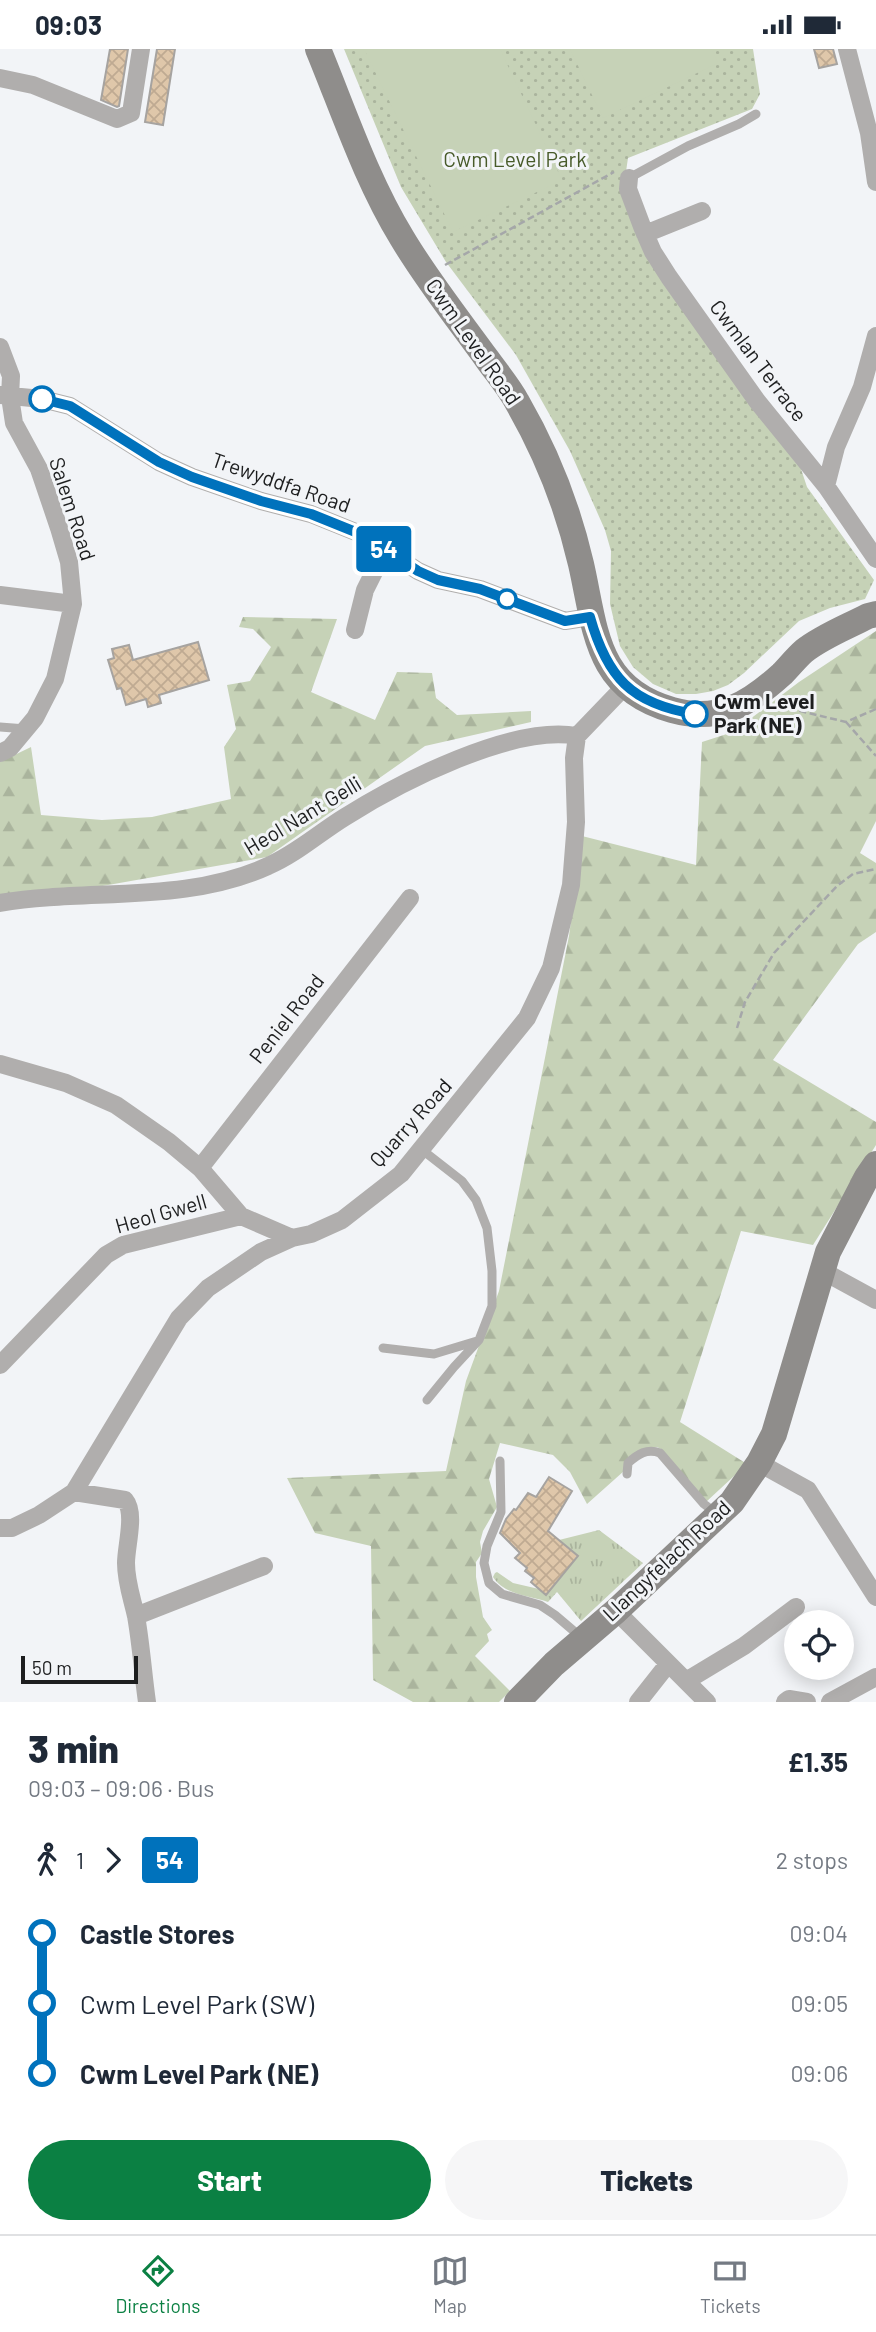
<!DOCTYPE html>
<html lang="en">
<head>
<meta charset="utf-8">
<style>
  :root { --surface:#fff; --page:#f6f6f7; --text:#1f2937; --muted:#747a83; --line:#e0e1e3; --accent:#0b8043 }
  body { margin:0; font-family:Barlow,sans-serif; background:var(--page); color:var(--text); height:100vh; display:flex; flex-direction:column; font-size:26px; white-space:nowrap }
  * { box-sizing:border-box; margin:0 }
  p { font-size:23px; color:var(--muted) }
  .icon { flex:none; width:38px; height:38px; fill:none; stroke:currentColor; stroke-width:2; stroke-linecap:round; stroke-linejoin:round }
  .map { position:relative; height:1653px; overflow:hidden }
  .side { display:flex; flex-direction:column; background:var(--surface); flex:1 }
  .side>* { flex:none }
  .badge { padding:0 14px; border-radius:5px; font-size:24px; line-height:46px }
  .controls { position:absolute; left:784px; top:1561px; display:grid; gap:14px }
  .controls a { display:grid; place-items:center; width:70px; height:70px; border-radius:50%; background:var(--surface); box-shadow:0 4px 18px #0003; font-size:35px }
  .scale { position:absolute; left:21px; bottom:18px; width:117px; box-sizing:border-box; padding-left:7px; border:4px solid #1d1e1f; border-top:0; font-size:19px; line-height:24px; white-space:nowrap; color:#1d1e1f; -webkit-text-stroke:5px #f2f4f7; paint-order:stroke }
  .map>.badge { position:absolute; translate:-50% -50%; box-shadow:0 0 0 4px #fff }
  .legs { display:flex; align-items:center; gap:10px; height:77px; padding:0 28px; font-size:23px }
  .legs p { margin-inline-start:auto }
  .summary { display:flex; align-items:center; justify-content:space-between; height:119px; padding:0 28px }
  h1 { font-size:38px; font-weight:800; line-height:52px }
  .button { display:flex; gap:14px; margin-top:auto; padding:14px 28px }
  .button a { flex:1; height:80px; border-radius:42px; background:var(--accent); color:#fff; font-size:28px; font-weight:800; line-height:80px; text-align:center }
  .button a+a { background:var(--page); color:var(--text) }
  ul { padding:0 28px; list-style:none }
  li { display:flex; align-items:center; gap:24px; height:70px; font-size:26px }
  li i { display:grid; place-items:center; width:10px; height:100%; margin:0 9px; background:currentColor }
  li i::after { content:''; width:18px; height:18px; margin:-9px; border:5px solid; border-radius:50%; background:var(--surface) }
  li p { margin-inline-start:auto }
  li:first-child i { background:linear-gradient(#0000 50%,currentColor 0) }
  li:last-child i { background:linear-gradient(currentColor 50%,#0000 0) }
  .status { display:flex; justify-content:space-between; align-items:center; height:49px; padding:0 35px; background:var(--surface); direction:ltr }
  .status svg { height:19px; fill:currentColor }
  .menu { display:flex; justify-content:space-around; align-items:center; height:98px; border-top:2px solid var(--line); background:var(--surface); font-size:19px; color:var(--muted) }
  .menu a { display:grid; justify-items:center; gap:4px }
  .menu .current { color:var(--accent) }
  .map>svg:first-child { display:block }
  .grass { fill:url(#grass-tufts) }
  .forest { fill:url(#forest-firs) }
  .park { fill:url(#park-dots) }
  .pitch { fill:#c6d2b7 }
  .building { fill:url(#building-cross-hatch); stroke:#a6a3a0; stroke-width:2 }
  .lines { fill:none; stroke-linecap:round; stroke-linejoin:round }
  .path { stroke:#a5a7a9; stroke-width:2.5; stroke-dasharray:7 3.5; stroke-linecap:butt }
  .lane { stroke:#b0aead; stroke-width:9 }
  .street { stroke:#b0aead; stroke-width:18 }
  .secondary { stroke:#8f8d8b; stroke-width:26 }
  .line-1-casing { stroke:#fff; stroke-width:16 }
  .line-1 { stroke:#0072bc; stroke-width:10 }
  .stop-1-dot { fill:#fff; stroke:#0072bc; stroke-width:3.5 }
  .labels { text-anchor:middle; stroke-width:6; stroke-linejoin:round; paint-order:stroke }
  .park-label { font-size:21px; fill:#485b2a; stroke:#f2f4f7 }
  .street-label { font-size:21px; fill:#1d1e1f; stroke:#f2f4f7 }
  .stop-label { font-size:21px; font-weight:bold; fill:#1d1e1f; stroke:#f2f4f7; text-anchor:start }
</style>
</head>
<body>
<div class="status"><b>09:03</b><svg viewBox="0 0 49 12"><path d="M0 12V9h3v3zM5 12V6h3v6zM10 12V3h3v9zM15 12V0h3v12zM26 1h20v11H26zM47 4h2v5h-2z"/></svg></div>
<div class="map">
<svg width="876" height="1653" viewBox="0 0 876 1653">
  <defs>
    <pattern id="grass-tufts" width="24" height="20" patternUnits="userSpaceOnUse" patternTransform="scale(1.75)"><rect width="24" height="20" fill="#c6d2b7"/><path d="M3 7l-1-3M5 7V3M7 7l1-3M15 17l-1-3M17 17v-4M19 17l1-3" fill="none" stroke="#aab49d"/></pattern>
    <pattern id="forest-firs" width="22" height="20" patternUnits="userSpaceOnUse" patternTransform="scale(1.75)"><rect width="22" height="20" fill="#c6d2b7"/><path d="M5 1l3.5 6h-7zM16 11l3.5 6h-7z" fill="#aab49d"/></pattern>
    <pattern id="park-dots" width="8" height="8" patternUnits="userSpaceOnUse" patternTransform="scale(1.75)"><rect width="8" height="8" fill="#c6d2b7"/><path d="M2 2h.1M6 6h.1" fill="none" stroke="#aab49d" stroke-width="1.8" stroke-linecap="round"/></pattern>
    <pattern id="building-cross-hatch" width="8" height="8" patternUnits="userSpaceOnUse" patternTransform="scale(1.75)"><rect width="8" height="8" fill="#dfc7aa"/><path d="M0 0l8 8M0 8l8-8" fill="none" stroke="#bfaa92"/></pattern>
  </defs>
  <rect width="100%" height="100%" fill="#f2f4f7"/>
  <!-- grass -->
  <path class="grass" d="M 599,1481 L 643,1514 L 581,1572 L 557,1543 L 548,1553 C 528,1546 506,1547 493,1528 L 495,1524 L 497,1523 L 513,1534 L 539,1540 L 546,1546 L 578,1507 L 559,1491 Z"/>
  <!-- forest -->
  <path class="forest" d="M 243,568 L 337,570 L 311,643 L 375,671 L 397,623 L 432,624 L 436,649 L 457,666 L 531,662 L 531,673 L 425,697 L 267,808 L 0,855 L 0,713 L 31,698 L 41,766 L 102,771 L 152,768 L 231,750 L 224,698 L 236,680 L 227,636 L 250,632 L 271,598 L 253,580 L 239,578 Z
    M 876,582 L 876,772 L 860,804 L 876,814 L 876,883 L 858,895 L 773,1011 L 876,1073 L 876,1096 L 813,1196 L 741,1182 L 680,1373 L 747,1415 L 706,1453 L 661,1400 L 657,1398 L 641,1401 L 624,1422 L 587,1455 L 570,1423 L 553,1406 L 500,1394 L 489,1430 L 497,1458 L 483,1482 L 480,1493 L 482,1504 L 476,1513 L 476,1528 L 483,1568 L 492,1581 L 487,1585 L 489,1592 L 475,1607 L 510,1642 L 499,1653 L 413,1653 L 373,1631 L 371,1497 L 315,1484 L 287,1429 L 446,1422 L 466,1332 L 499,1242 L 569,887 L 582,787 L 696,816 L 702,693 L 733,683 L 799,633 Z"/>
  <!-- park -->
  <path class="park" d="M 344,0 L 753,0 L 760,45 L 752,60 L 628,109 L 623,143 L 800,417 L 807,438 L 874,531 L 865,550 L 830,559 L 799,572 L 744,624 L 728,636 L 713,642 L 696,645 L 676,645 L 653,635 L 633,618 L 620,597 L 610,555 L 611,502 L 605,481 L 570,402 L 516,306 L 446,213 L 401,138 Z"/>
  <!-- pitch -->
  <path class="pitch" d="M 364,0 L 500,0 L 562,131 L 453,183 Z
    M 570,0 L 711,0 L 718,14 L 603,69 Z"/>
  <!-- building -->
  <path class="building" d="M 110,0 L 128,0 L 119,57 L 117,58 L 101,51 Z
    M 157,0 L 175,0 L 163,76 L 145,73 Z
    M 814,0 L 833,0 L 837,15 L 819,19 Z
    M 198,593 L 209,631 L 159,646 L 161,654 L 148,658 L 146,650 L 126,656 L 121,639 L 117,640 L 108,611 L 114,609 L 112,600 L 129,596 L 133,611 Z
    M 549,1428 L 572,1442 L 548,1482 L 578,1507 L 546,1546 L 531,1533 L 534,1529 L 525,1522 L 527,1519 L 515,1509 L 520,1504 L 500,1484 L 506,1470 L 514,1460 L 516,1461 L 528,1444 L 536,1448 Z"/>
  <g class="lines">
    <!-- path -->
    <path class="path" d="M 445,216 L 614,123
      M 779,657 L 846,673 L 876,660
      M 846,673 L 876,707
      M 737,979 L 745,953 L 774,904 L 837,837 L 853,825 L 876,820"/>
    <!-- lane -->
    <path class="lane" d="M 629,129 L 688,97 L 739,75 L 756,65
      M 0,678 L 26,680
      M 421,1100 L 462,1132 L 476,1151 L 487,1179 L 492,1222 L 492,1257 L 479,1291 L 454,1318 L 427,1351
      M 383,1299 L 434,1305 L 477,1292
      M 500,1412 L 501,1463 L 487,1497 L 484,1514 L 489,1534 L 502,1545 L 540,1556 L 555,1566 L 582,1589
      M 627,1425 L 628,1414 C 638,1405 647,1399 660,1404 L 704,1455 L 717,1465"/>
    <!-- street -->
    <path class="street" d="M 847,0 L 869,84 L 876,133
      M 0,29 L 33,36 L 117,70 L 131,64 L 141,0
      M 629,129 L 628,140 L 643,180 L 653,203 L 669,228 L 757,352 L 826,437 L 876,510
      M 645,185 L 702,162
      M 0,298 L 11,327 L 10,348 L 14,374 L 39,420 L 59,479 L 69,513 L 73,555 L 55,630 L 35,669 L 10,699 L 0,704
      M 0,346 L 42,350 L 70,357 L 159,413 L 192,428 L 261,452 L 311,465 L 363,486 L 418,522 L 438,531 L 480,540 L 565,572 L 590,568
      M 826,437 L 836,398 L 862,338 L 876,287
      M 0,546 L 73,555
      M 355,581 L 365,541 L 385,501
      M 0,854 C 88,839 185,855 268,817 C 296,805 319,784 345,768 C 399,734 513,675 577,687
      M 0,1015 L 66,1034 L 116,1056 L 169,1093 L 200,1119 L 241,1167
      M 200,1119 L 410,849
      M 821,1221 L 876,1251
      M 0,1316 L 106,1206 L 123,1196 L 241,1167 L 292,1189
      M 759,1414 L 808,1441 L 876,1548
      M 74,1443 L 125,1451 C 136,1464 126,1497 126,1514 C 126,1533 132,1549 136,1567 C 141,1595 143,1625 147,1653
      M 0,1479 L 12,1479 L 39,1466 L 74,1443 L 179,1269 L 208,1239 L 261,1203 L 292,1189 L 311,1185 L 342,1171 L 401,1125 L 527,969 L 551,919 L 571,836 L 576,773 L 574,709 L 577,687 L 626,636
      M 616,1562 L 707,1653
      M 136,1567 L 264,1517
      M 686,1632 L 744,1597 L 796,1558
      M 638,1653 L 668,1615
      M 785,1653 L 789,1650 L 807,1653
      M 830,1653 L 876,1628"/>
    <!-- secondary -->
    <path class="secondary" d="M 318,0 C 344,63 366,130 402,189 C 427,231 458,270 487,310 C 497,324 509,338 517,353 C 546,403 568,459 581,515 C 596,581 595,639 672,661 C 719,674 749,655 782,625 C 789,618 796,609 804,602 C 823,587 847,578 868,567 L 876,565
      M 517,1653 L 554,1615 L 616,1562 L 732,1453 L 759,1414 L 774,1385 L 828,1203 L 867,1128 L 876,1115"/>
  </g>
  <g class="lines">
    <!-- line-1 casing -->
    <g class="line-1-casing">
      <path id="line-1" d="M 42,350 L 70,357 L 159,413 L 192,428 L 261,452 L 311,465 L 363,486 L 418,522 L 438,531 L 480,540 L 565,572 L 590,568 C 607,628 631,655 695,665"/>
    </g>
    <!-- line-1 -->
    <use href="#line-1" class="line-1"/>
  </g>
  <!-- markers -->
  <g class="stop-1-dot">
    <circle cx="42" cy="350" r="12"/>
    <circle cx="507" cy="550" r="9"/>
    <circle cx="695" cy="665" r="12"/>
  </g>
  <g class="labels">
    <!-- park labels -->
    <g class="park-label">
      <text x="515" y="118">Cwm Level Park</text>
    </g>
    <!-- street labels -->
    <g class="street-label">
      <text transform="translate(473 293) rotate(55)" y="7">Cwm Level Road</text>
      <text transform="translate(758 312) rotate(53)" y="7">Cwmlan Terrace</text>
      <text transform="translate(281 434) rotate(19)" y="7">Trewyddfa Road</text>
      <text transform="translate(72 460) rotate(72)" y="7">Salem Road</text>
      <text transform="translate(303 767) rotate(-31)" y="7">Heol Nant Gelli</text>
      <text transform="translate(287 970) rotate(-52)" y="7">Peniel Road</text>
      <text transform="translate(411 1074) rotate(-48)" y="7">Quarry Road</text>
      <text transform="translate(161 1165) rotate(-16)" y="7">Heol Gwell</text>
      <text transform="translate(667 1512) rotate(-43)" y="7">Llangyfelach Road</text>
    </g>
    <!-- stop labels -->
    <g class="stop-label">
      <text x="714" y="660">Cwm Level<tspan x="714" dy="24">Park (NE)</tspan></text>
    </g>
  </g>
</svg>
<div class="controls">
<a><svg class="icon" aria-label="locate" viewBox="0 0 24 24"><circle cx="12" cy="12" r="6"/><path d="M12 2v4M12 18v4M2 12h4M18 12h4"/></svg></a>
</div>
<div class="scale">50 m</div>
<b class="badge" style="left:384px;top:500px;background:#0072bc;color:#fff">54</b>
</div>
<section class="side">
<div class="summary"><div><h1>3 min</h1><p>09:03 – 09:06 · Bus</p></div><b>£1.35</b></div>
<div class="legs"><svg class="icon" aria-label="walk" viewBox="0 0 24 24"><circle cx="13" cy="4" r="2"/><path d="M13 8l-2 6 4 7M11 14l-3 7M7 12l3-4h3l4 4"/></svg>1<svg class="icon" aria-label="forward" viewBox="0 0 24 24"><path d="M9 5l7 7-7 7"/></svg><b class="badge" style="background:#0072bc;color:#fff">54</b><p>2 stops</p></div>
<ul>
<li><i style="color:#0072bc"></i><b>Castle Stores</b><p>09:04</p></li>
<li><i style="color:#0072bc"></i><span>Cwm Level Park (SW)</span><p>09:05</p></li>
<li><i style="color:#0072bc"></i><b>Cwm Level Park (NE)</b><p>09:06</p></li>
</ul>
<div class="button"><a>Start</a><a>Tickets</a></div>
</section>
<nav class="menu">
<a class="current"><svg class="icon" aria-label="directions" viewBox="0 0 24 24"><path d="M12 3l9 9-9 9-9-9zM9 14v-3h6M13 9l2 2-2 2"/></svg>Directions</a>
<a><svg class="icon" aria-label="map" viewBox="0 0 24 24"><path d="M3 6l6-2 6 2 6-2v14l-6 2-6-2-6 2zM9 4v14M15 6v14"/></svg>Map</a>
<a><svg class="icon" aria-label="tickets" viewBox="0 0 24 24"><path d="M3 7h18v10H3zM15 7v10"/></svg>Tickets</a>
</nav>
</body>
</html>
